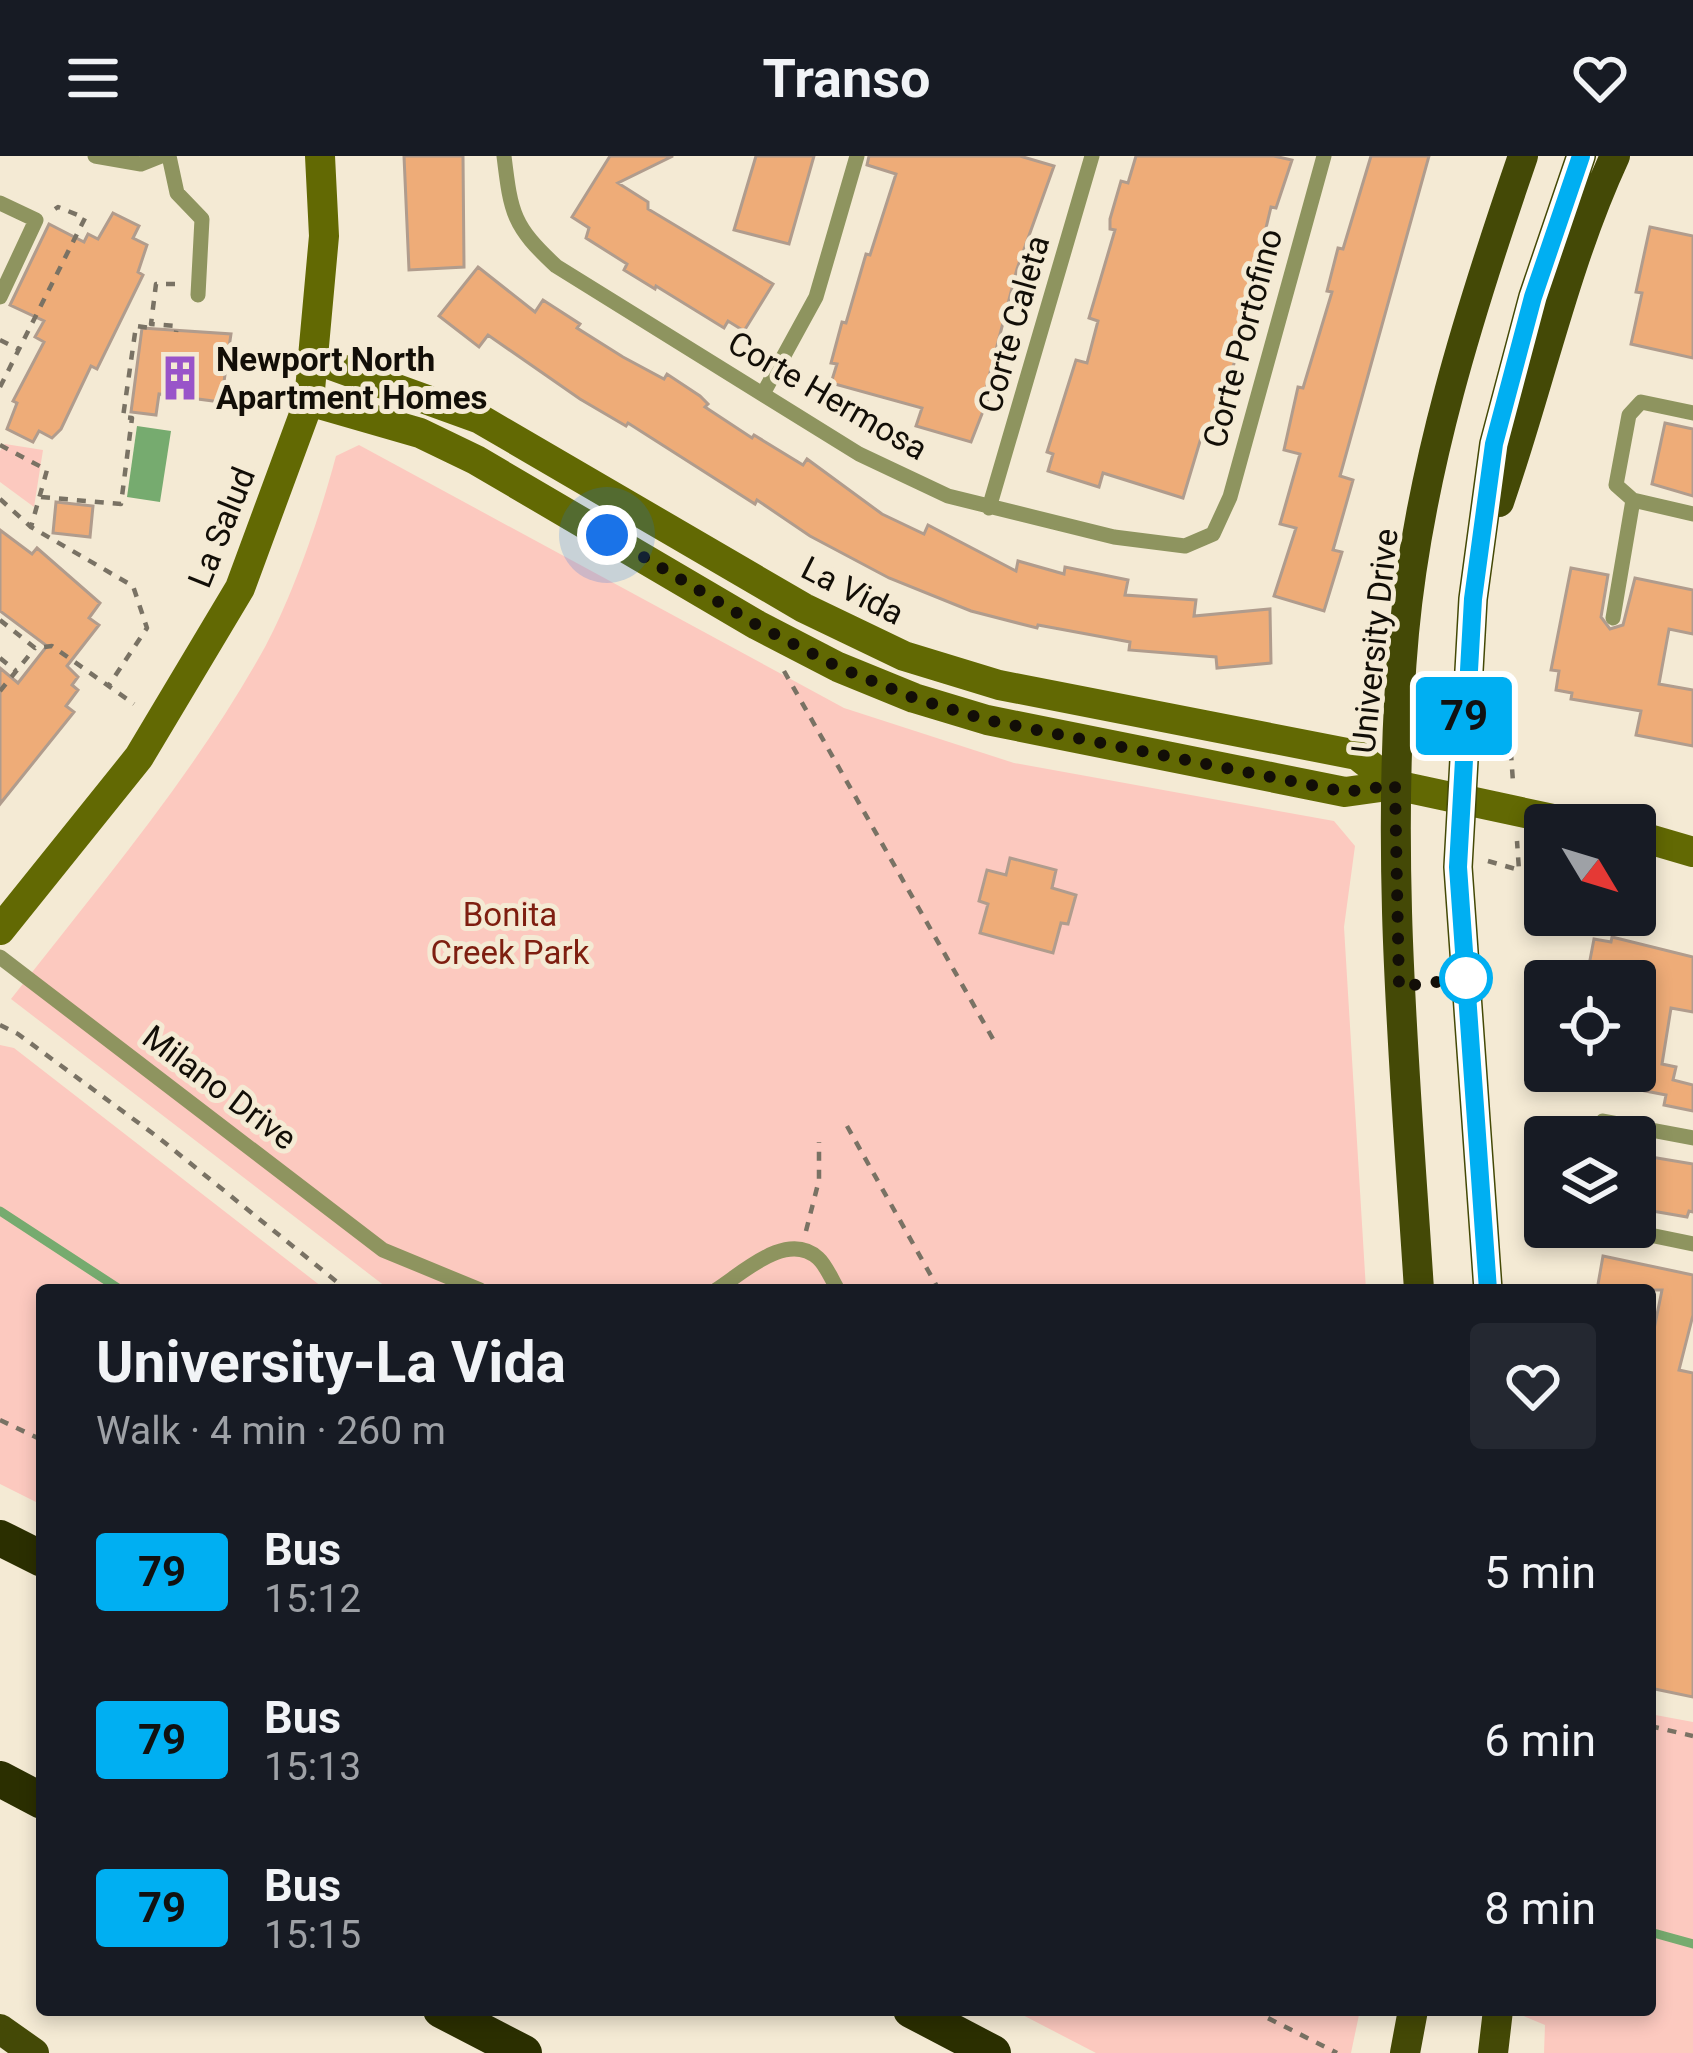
<!DOCTYPE html>
<html lang="en">
<head>
<meta charset="utf-8">
<style>
  :root { --surface:#171b24; --page:#242831; --text:#f1f3f6; --muted:#9ea1a6 }
  body { margin:0; font-family:Roboto,sans-serif; background:var(--page); color:var(--text); height:100vh; display:flex; flex-direction:column; font-size:45px; white-space:nowrap }
  * { box-sizing:border-box; margin:0 }
  p { font-size:39px; color:var(--muted) }
  .icon { flex:none; width:66px; height:66px; fill:none; stroke:currentColor; stroke-width:2; stroke-linecap:round; stroke-linejoin:round }
  .map { position:relative; flex:1; overflow:hidden }
  .details { position:absolute; left:36px; top:1128px; width:1620px; height:732px; display:flex; flex-direction:column; background:var(--surface); border-radius:12px; box-shadow:0 6px 18px #0003 }
  .details>* { flex:none }
  .badge { padding:0 24px; border-radius:9px; font-size:42px; line-height:78px }
  .needle { width:78px; rotate:128deg }
  .fabs { position:absolute; left:1524px; top:648px; display:grid; gap:24px }
  .fabs a { display:grid; place-items:center; width:132px; height:132px; border-radius:12px; background:var(--surface); box-shadow:0 6px 18px #0003; font-size:60px }
  .you { position:absolute; width:60px; height:60px; margin:-30px; border:9px solid #fff; border-radius:50%; background:#1a73e8; box-shadow:0 0 0 18px #1a73e833 }
  .map>.badge { position:absolute; translate:-50% -50%; box-shadow:0 0 0 6px #fff }
  .round { display:grid; place-items:center; flex:none; width:126px; height:126px; border-radius:12px; background:var(--page) }
  .headline { display:flex; align-items:center; justify-content:space-between; height:204px; padding:0 60px }
  h1 { font-size:57px; font-weight:700; line-height:90px }
  ul { padding:0; list-style:none }
  li { display:flex; align-items:center; gap:36px; height:168px; padding:0 60px }
  li div { flex:1 }
  li b { display:block; font-size:45px }
  li em { font-style:normal }
  li .badge { min-width:132px; font-weight:700; text-align:center }
  header { display:flex; justify-content:space-between; align-items:center; height:156px; padding:0 60px; background:var(--surface); font-size:54px; font-weight:700 }
  .map>svg:first-child { display:block }
  .green { fill:#fcc9bf }
  .water { fill:#76ab6f }
  .lines { fill:none; stroke-linecap:round; stroke-linejoin:round }
  .stream { stroke:#76ab6f; stroke-width:9 }
  .building { fill:#eeac78; stroke:#b09c8d; stroke-width:3 }
  .path { stroke:#797264; stroke-width:4.5; stroke-dasharray:9 9; stroke-linecap:butt }
  .lane { stroke:#8e945f; stroke-width:15 }
  .secondary { stroke:#626903; stroke-width:30 }
  .primary { stroke:#444906; stroke-width:30 }
  .highway { stroke:#2b2f00; stroke-width:36 }
  .line-casing { stroke:#fff; stroke-width:27 }
  .line { stroke:#00aff2; stroke-width:18 }
  .walk { stroke:#120e07; stroke-width:12; stroke-dasharray:0 21.6 }
  .stop-dot { fill:#fff; stroke:#00aff2; stroke-width:6 }
  .labels { text-anchor:middle; stroke-width:10; stroke-linejoin:round; paint-order:stroke }
  .street-label { font-size:33px; fill:#120e07; stroke:#f4ead4 }
  .poi-label { font-size:33px; font-weight:bold; fill:#120e07; stroke:#f4ead4; text-anchor:start }
  .park-label { font-size:33px; fill:#7e1e10; stroke:#f4ead4 }
</style>
</head>
<body>
<header><svg class="icon" aria-label="menu" viewBox="0 0 24 24"><path d="M4 6h16M4 12h16M4 18h16"/></svg>Transo<svg class="icon" aria-label="heart" viewBox="0 0 24 24"><path d="M12 20l-8-8c-3-5 5-10 8-4 3-6 11-1 8 4z"/></svg></header>
<div class="map">
<svg width="1693" height="1897" viewBox="0 0 1693 1897">
  <rect width="100%" height="100%" fill="#f4ead4"/>
  <!-- green -->
  <path class="green" d="M 5,288 L 43,294 L 34,351 L 0,326 L 0,295 Z
    M 359,289 L 844,552 L 1014,607 L 1334,665 L 1355,690 L 1344,771 L 1366,1134 L 390,1134 L 11,843 C 100,729 195,618 265,491 C 294,437 320,360 336,300 Z
    M 0,889 L 14,892 L 326,1134 L 42,1134 L 42,1349 L 0,1328 Z
    M 1650,1558 L 1693,1566 L 1693,1897 L 1544,1897 L 1545,1869 L 1509,1854 L 1650,1854 Z
    M 1013,1854 L 1360,1854 L 1351,1897 L 1096,1897 Z"/>
  <!-- water -->
  <path class="water" d="M 137,270 L 171,275 L 160,346 L 127,341 Z"/>
  <g class="lines">
    <!-- stream -->
    <path class="stream" d="M 0,1055 L 121,1134
      M 1650,1776 L 1693,1788"/>
  </g>
  <!-- building -->
  <path class="building" d="M 404,0 L 463,0 L 464,111 L 409,114 Z
    M 610,0 L 673,0 L 618,27 L 648,46 L 648,53 L 773,128 L 744,175 L 728,165 L 724,172 L 656,130 L 655,133 L 624,114 L 627,108 L 586,82 L 589,72 L 572,61 Z
    M 756,0 L 814,0 L 789,88 L 734,74 Z
    M 869,0 L 1020,0 L 1054,10 L 1017,113 L 983,244 L 987,245 L 971,286 L 916,270 L 922,252 L 831,227 L 837,208 L 831,207 L 842,166 L 846,167 L 866,98 L 870,99 L 896,18 L 867,9 Z
    M 1136,0 L 1274,0 L 1292,4 L 1276,52 L 1271,51 L 1249,143 L 1252,144 L 1220,257 L 1215,256 L 1209,274 L 1204,272 L 1183,342 L 1103,317 L 1099,331 L 1048,315 L 1053,298 L 1047,296 L 1076,204 L 1087,207 L 1098,165 L 1089,162 L 1115,74 L 1110,73 L 1110,63 L 1121,25 L 1128,27 Z
    M 1371,0 L 1429,0 L 1340,320 L 1353,324 L 1333,394 L 1342,396 L 1324,455 L 1274,440 L 1296,372 L 1280,368 L 1300,298 L 1284,294 L 1298,231 L 1303,232 L 1332,136 L 1327,135 L 1338,92 L 1343,93 Z
    M 113,57 L 139,70 L 133,82 L 147,89 L 138,116 L 143,119 L 97,213 L 91,210 L 61,273 L 52,282 L 39,275 L 33,286 L 7,273 L 17,247 L 13,245 L 44,186 L 35,181 L 44,165 L 10,149 L 49,68 L 84,86 L 88,78 L 98,83 Z
    M 1650,71 L 1693,80 L 1693,202 L 1631,188 L 1642,137 L 1636,136 Z
    M 478,111 L 535,156 L 543,144 L 580,168 L 577,172 L 623,201 L 664,223 L 667,218 L 700,240 L 708,248 L 705,251 L 752,282 L 754,279 L 803,309 L 807,303 L 882,358 L 924,378 L 928,369 L 1016,415 L 1018,405 L 1064,418 L 1065,411 L 1128,424 L 1125,439 L 1196,444 L 1194,460 L 1270,453 L 1271,507 L 1217,512 L 1216,501 L 1129,494 L 1130,486 L 1038,469 L 1037,472 L 971,455 L 889,422 L 810,380 L 757,344 L 755,348 L 628,267 L 626,270 L 580,243 L 488,179 L 479,191 L 439,160 Z
    M 142,172 L 231,178 L 221,246 L 159,238 L 156,259 L 131,256 Z
    M 1665,267 L 1693,273 L 1693,340 L 1652,328 Z
    M 56,346 L 93,350 L 90,381 L 53,377 Z
    M 0,374 L 32,398 L 37,392 L 100,447 L 89,462 L 99,469 L 67,510 L 78,521 L 72,529 L 78,534 L 66,550 L 74,556 L 0,648 L 0,512 L 18,527 L 47,490 L 0,455 Z
    M 1571,412 L 1608,419 L 1601,461 L 1610,473 L 1623,469 L 1635,422 L 1693,434 L 1693,478 L 1669,473 L 1659,528 L 1693,534 L 1693,590 L 1636,579 L 1641,555 L 1571,543 L 1572,537 L 1556,534 L 1559,515 L 1551,514 Z
    M 1010,702 L 1056,714 L 1052,732 L 1076,739 L 1068,768 L 1061,767 L 1053,797 L 980,777 L 988,748 L 979,745 L 987,714 L 1006,719 Z
    M 1612,781 L 1693,801 L 1693,856 L 1671,852 L 1662,908 L 1676,911 L 1673,924 L 1693,929 L 1693,955 L 1664,949 L 1666,939 L 1635,933 L 1635,825 L 1586,825 L 1594,783 L 1611,786 Z
    M 1639,999 L 1693,1008 L 1693,1056 L 1689,1055 L 1687,1061 L 1635,1052 Z
    M 1603,1100 L 1693,1119 L 1693,1159 L 1679,1214 L 1693,1217 L 1693,1541 L 1650,1532 L 1650,1193 L 1662,1134 L 1597,1134 Z"/>
  <g class="lines">
    <!-- path -->
    <path class="path" d="M 175,128 L 156,128 L 151,168 L 177,170 L 176,176
      M 0,184 L 20,194
      M 0,231 L 85,62 L 58,51 L 55,53
      M 0,289 L 47,314 L 31,371
      M 41,341 L 121,348 L 132,262 L 123,261 L 136,170 L 150,172 L 151,168
      M 0,343 L 31,371 L 133,430 L 147,472 L 109,529
      M 0,464 L 35,492 L 52,490 L 134,548
      M 0,502 L 16,515
      M 784,515 L 993,883
      M 0,535 L 35,492
      M 1491,593 L 1511,598 L 1513,626
      M 1488,705 L 1519,714 L 1517,685
      M 0,869 L 18,878 L 159,982 L 347,1134
      M 847,970 L 939,1134
      M 806,1075 L 819,1024 L 819,986
      M 0,1264 L 42,1284
      M 1650,1570 L 1693,1580
      M 1252,1854 L 1337,1897"/>
    <!-- lane -->
    <path class="lane" d="M 95,0 L 141,8 L 161,0
      M 169,0 L 177,37 L 202,63 L 198,139
      M 504,0 C 511,58 513,70 556,110 L 859,298 L 948,340 L 1114,381 L 1185,390 L 1213,378 L 1230,341 L 1324,0
      M 0,47 L 36,64 L 0,141
      M 764,236 L 816,141 L 857,0
      M 1693,257 L 1641,246 L 1629,259 L 1616,329 L 1633,344 L 1693,358
      M 989,352 L 1092,0
      M 1613,462 L 1633,344
      M 0,801 L 383,1094 L 480,1134
      M 1592,981 L 1603,965 L 1693,982
      M 1611,1071 L 1693,1088
      M 716,1134 C 743,1117 787,1074 818,1102 C 826,1109 832,1124 838,1134"/>
    <!-- secondary -->
    <path class="secondary" d="M 314,203 L 480,263 L 804,452 L 904,500 L 999,529 L 1357,599 L 1395,629
      M 309,245 L 420,277 L 476,304 L 757,469 L 838,511 L 914,542 L 987,564 L 1345,636 L 1395,629 L 1581,669
      M 1635,679 L 1693,696
      M 0,774 L 139,601 L 240,432 L 309,245 L 324,80 L 320,0"/>
    <!-- primary -->
    <path class="primary" d="M 1499,346 C 1539,231 1564,110 1615,0
      M 1419,1134 C 1405,915 1384,697 1404,477 C 1419,315 1470,154 1523,0
      M 1488,1134 L 1458,711 L 1473,443 L 1494,288 L 1533,141 L 1581,0
      M 0,1873 L 34,1897
      M 1405,1897 L 1413,1854
      M 1493,1897 L 1498,1854"/>
    <!-- highway -->
    <path class="highway" d="M 0,1382 L 42,1403
      M 0,1623 L 42,1645
      M 441,1854 L 524,1897
      M 911,1854 L 993,1897"/>
  </g>
  <g class="lines">
    <!-- line casing -->
    <g class="line-casing">
      <path id="line" d="M 1488,1134 L 1458,711 L 1473,443 L 1494,288 L 1533,141 L 1581,0"/>
    </g>
    <!-- line -->
    <use href="#line" class="line"/>
    <!-- walk -->
    <path class="walk" d="M 607,379 L 757,469 L 838,511 L 914,542 L 987,564 L 1346,636 L 1395,629 L 1399,831 L 1466,822"/>
  </g>
  <!-- icons -->
  <defs>
    <g id="building-bare" transform="scale(3.6)"><path d="M-4-6H4V6H1V3H-1V6H-4ZM-2.5-4.3h1.7v1.8h-1.7ZM.8-4.3h1.7v1.8H.8ZM-2.5-1h1.7V.8h-1.7ZM.8-1h1.7V.8H.8Z" fill="#9954c9" stroke="#f4ead4" stroke-width="2.5" paint-order="stroke"/></g>
  </defs>
  <g fill-rule="evenodd">
    <use href="#building-bare" x="180" y="222"/>
  </g>
  <!-- markers -->
  <circle class="stop-dot" cx="1466" cy="822" r="24"/>
  <g class="labels">
    <!-- street labels -->
    <g class="street-label">
      <text transform="translate(1013 168) rotate(-74)" y="12">Corte Caleta</text>
      <text transform="translate(1242 182) rotate(-75)" y="12">Corte Portofino</text>
      <text transform="translate(828 239) rotate(30)" y="12">Corte Hermosa</text>
      <text transform="translate(221 371) rotate(-68)" y="12">La Salud</text>
      <text transform="translate(853 434) rotate(27)" y="12">La Vida</text>
      <text transform="translate(1374 485) rotate(-84)" y="12">University Drive</text>
      <text transform="translate(220 931) rotate(37)" y="12">Milano Drive</text>
    </g>
    <!-- poi labels -->
    <g class="poi-label">
      <text x="216" y="215">Newport North<tspan x="216" dy="38">Apartment Homes</tspan></text>
    </g>
    <!-- park labels -->
    <g class="park-label">
      <text x="510" y="770">Bonita<tspan x="510" dy="38">Creek Park</tspan></text>
    </g>
  </g>
</svg>
<div class="fabs">
<a><svg class="needle" viewBox="-14 -14 28 28"><path d="M0-13l5 13h-10z" fill="#e53935"/><path d="M0 13l5-13h-10z" fill="#9ea1a6"/></svg></a>
<a><svg class="icon" aria-label="locate" viewBox="0 0 24 24"><circle cx="12" cy="12" r="6"/><path d="M12 2v4M12 18v4M2 12h4M18 12h4"/></svg></a>
<a><svg class="icon" aria-label="layers" viewBox="0 0 24 24"><path d="M12 4l9 5-9 5-9-5zM3 14l9 5 9-5"/></svg></a>
</div>
<div class="you" style="left:607px;top:379px"></div>
<b class="badge" style="left:1464px;top:560px;background:#00aff2;color:#111">79</b>
<section class="details">
<div class="headline"><div><h1>University-La Vida</h1><p>Walk · 4 min · 260 m</p></div><a class="round"><svg class="icon" aria-label="heart" viewBox="0 0 24 24"><path d="M12 20l-8-8c-3-5 5-10 8-4 3-6 11-1 8 4z"/></svg></a></div>
<ul>
<li><span class="badge" style="background:#00aff2;color:#111">79</span><div><b>Bus</b><p>15:12</p></div><em>5 min</em></li>
<li><span class="badge" style="background:#00aff2;color:#111">79</span><div><b>Bus</b><p>15:13</p></div><em>6 min</em></li>
<li><span class="badge" style="background:#00aff2;color:#111">79</span><div><b>Bus</b><p>15:15</p></div><em>8 min</em></li>
</ul>
</section>
</div>
</body>
</html>
